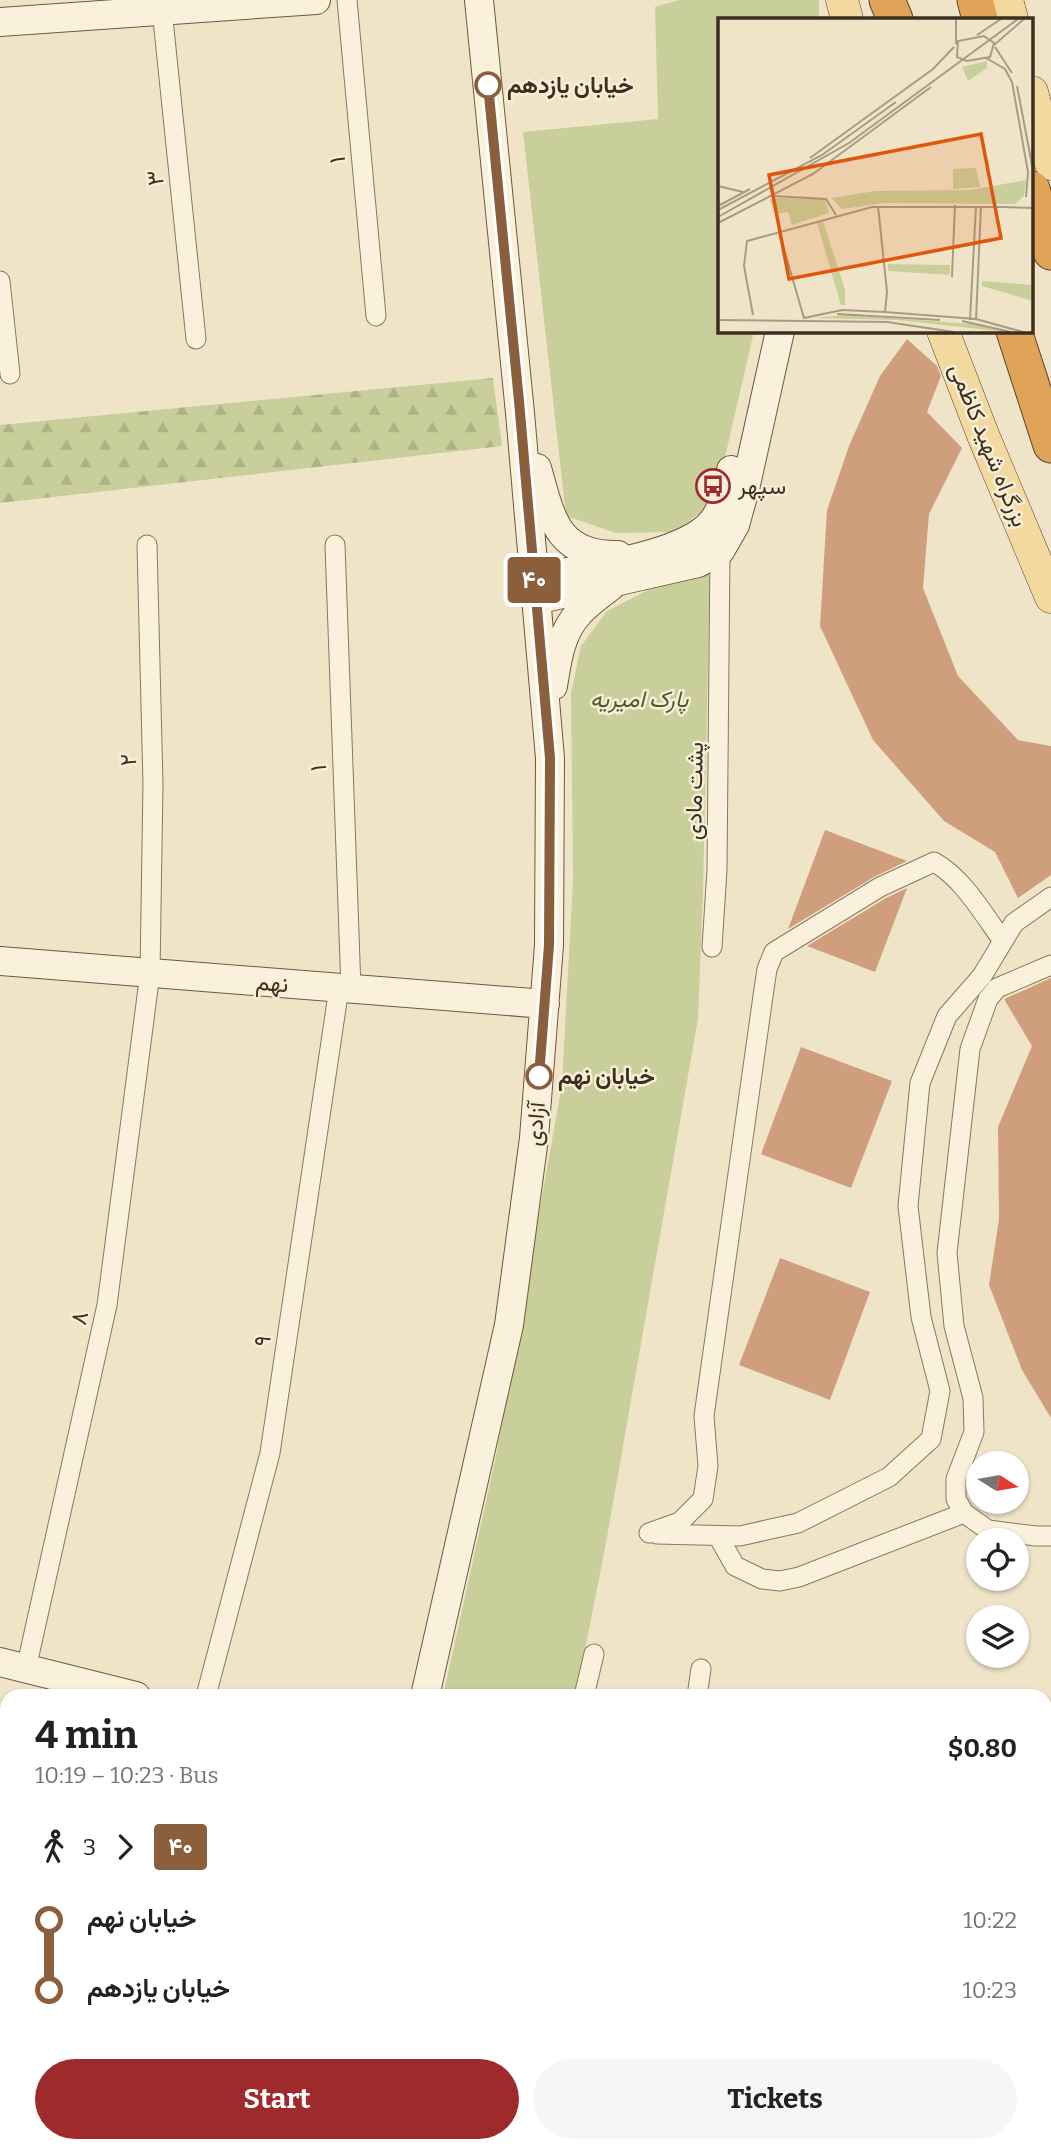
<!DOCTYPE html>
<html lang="en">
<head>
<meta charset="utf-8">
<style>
  :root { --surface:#fff; --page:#f6f6f6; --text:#222; --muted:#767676; --accent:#9e2a2b }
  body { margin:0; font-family:Bitter,Vazirmatn,serif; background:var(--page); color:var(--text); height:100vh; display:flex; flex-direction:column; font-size:26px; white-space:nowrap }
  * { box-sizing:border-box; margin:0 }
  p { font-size:23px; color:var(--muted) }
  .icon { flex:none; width:38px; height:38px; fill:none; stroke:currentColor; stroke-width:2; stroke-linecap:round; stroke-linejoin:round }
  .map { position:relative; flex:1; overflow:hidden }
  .panel { position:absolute; left:0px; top:1689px; width:1052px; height:464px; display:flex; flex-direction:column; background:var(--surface); border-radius:21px 21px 0 0; box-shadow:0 2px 5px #0004 }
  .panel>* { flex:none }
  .badge { padding:0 14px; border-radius:5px; font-size:24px; line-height:46px }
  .needle { width:46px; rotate:101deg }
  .tools { position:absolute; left:966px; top:1451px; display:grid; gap:14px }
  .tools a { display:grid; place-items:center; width:63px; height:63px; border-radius:50%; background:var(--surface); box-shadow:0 2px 5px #0004; font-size:35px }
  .map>.badge { position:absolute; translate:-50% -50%; box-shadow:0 0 0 4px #fff }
  .legs { display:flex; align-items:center; gap:10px; height:77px; padding:0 35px; font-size:23px }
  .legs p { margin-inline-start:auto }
  .headline { display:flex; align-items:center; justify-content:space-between; height:119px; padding:0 35px }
  h1 { font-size:38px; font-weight:700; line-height:52px }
  .primary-button { display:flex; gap:14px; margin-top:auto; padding:14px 35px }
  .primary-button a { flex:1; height:80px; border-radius:42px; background:var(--accent); color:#fff; font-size:28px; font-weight:700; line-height:80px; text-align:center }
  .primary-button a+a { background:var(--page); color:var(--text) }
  ul { padding:0 35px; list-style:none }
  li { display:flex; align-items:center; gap:24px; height:70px; font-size:26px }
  li i { display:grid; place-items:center; width:10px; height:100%; margin:0 9px; background:currentColor }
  li i::after { content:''; width:18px; height:18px; margin:-9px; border:5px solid; border-radius:50%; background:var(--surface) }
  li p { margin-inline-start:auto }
  li:first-child i { background:linear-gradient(#0000 50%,currentColor 0) }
  li:last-child i { background:linear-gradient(currentColor 50%,#0000 0) }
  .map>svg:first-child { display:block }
  .forest { fill:url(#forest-firs) }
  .park { fill:#c9cf9b }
  .building { fill:#cf9f7d }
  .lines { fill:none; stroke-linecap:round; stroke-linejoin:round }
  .street-casing { stroke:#8d765c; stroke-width:21 }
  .secondary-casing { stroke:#6f573f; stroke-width:30 }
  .primary-casing { stroke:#5b4430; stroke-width:33 }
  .highway-casing { stroke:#5b4430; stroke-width:37 }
  .street { stroke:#faf1dc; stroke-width:19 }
  .secondary { stroke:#faf1dc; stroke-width:28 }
  .primary { stroke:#f3d9a0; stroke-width:32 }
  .highway { stroke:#e0a458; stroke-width:35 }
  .line-1-casing { stroke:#fff; stroke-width:16 }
  .line-1 { stroke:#8b5e3c; stroke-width:10 }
  .stop-1-dot { fill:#fff; stroke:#8b5e3c; stroke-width:3.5 }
  .labels { text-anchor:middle; stroke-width:5; stroke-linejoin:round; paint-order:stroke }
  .stop-label { font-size:23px; font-weight:bold; fill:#3d2e20; stroke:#f7eed8; text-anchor:start }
  .street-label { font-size:23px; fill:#3d2e20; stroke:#f7eed8 }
  .poi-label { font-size:23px; fill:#3d2e20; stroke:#f7eed8; text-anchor:start }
  .park-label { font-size:23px; font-style:italic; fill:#4d5a26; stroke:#f7eed8 }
  .inset-road { fill:none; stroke:#a89b85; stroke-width:2 }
  .view { fill:#df570d; fill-opacity:0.15; stroke:#df570d; stroke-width:3.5 }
  .inset-edge { fill:none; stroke:#3d2e20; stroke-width:3.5 }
</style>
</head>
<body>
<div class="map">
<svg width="1051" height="2151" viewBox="0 0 1051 2151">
  <defs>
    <pattern id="forest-firs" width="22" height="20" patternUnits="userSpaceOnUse" patternTransform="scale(1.75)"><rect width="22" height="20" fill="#c9cf9b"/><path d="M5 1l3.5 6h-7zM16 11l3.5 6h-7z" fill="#aeb285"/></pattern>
  </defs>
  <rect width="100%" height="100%" fill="#f0e4c8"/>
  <!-- forest -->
  <path class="forest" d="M 493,378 L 502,446 L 0,503 L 0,425 Z"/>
  <!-- park -->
  <path class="park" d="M 679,0 L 819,0 L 819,19 L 720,19 L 720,331 L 754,331 L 715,501 L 675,532 L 616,533 L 566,516 L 523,132 L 658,119 L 655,7 Z
    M 710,568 L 703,891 L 698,1019 L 606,1543 L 576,1696 L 443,1696 L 496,1456 L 562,1084 L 573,880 L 571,694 L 581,646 L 607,611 L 650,589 Z
    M 344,2146 L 530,2146 L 530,2151 L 343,2151 Z"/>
  <!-- building -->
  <path class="building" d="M 907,339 L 937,366 L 941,376 L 927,412 L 962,448 L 929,514 L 923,588 L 958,676 L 1018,740 L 1051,746 L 1051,875 L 1018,898 L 995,852 L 944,821 L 873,740 L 820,626 L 827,510 L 849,446 L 880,376 Z
    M 825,830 L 907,861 L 874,877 L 788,929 Z
    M 907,888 L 875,972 L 807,946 L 886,898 Z
    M 1051,978 L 1051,1418 L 1022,1370 L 989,1285 L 999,1219 L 998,1127 L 1032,1046 L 1004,999 Z
    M 801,1047 L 892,1081 L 851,1188 L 761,1154 Z
    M 780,1258 L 870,1292 L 830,1400 L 739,1365 Z"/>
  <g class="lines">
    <!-- street casing -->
    <g class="street-casing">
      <path id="street" d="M 161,0 L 196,339
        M 347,0 L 376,316
        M 0,281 L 10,374
        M 335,545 L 351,989
        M 712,947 L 717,870 L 720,551
        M 1051,965 L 997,988 L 988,999 L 970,1049 L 947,1253 L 954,1326 L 973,1398 L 974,1432 L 956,1479 L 956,1499 L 964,1513 L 988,1530 L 1036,1536 L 1051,1536
        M 649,1533 L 680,1522 L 703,1499 L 708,1466 L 704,1416 L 763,996 L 767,969 L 774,952 L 880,887 L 934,862 C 962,877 984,915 1003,941
        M 657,1534 L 740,1536 L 798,1523 L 889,1477 L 931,1439 L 940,1391 L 921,1317 L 908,1206 L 920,1083 L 947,1016 L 982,976 L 1014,923 L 1051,897
        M 718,1536 L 735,1566 L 762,1579 L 780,1581 L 799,1577 L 964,1513
        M 26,1669 L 107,1305 L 150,973 L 153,784 L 147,545
        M 206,1696 L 270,1453 L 339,988
        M 584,1696 L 594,1654
        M 697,1696 L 701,1669
        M 1045,1793 L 1051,1732
        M 1045,1824 L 1051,1825
        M 0,2024 L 7,1997
        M 1045,2051 L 1051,2051
        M 161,2151 L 162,2146
        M 566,2151 L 566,2146
        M 670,2151 L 671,2146
        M 783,2151 L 784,2146
        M 1047,2151 L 1048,2133"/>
    </g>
    <!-- secondary casing -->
    <g class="secondary-casing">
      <path id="secondary" d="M 0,22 L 316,0
        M 537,468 C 551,517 556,556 618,555
        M 534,578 C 579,569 685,557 713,521 C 723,508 728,486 731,470
        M 536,600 L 698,563 L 720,551 L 735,525 L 745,489 L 780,331
        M 553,686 C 557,660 561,631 580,612 C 589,602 601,594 611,586
        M 0,961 L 545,1004
        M 0,1662 L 136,1696
        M 425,1696 L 509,1325 L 534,1138 L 549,945 L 550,758 L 520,413 L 479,0
        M 0,1874 L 7,1876
        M 0,1927 L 7,1929
        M 317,2151 L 318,2146"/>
    </g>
    <!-- primary casing -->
    <g class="primary-casing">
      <path id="primary" d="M 842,0 L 847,19
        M 1007,0 L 1012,19
        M 1032,92 L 1051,164
        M 943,331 L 983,435 L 1051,597"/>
    </g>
    <!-- highway casing -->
    <g class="highway-casing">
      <path id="highway" d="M 887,0 L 895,19
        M 975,0 L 980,19
        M 1032,189 L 1051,252
        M 1014,331 L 1051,445"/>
    </g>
    <!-- street -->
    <use href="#street" class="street"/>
    <!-- secondary -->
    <use href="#secondary" class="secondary"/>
    <!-- primary -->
    <use href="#primary" class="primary"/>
    <!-- highway -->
    <use href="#highway" class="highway"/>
  </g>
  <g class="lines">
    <!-- line-1 casing -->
    <g class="line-1-casing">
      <path id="line-1" d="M 488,85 L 519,401 L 550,758 L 549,945 L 539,1076"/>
    </g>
    <!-- line-1 -->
    <use href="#line-1" class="line-1"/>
  </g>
  <!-- icons -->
  <defs>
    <g id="bus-ring" transform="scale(1.75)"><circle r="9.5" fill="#f7eed8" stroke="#9e2a2b" stroke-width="1.5"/><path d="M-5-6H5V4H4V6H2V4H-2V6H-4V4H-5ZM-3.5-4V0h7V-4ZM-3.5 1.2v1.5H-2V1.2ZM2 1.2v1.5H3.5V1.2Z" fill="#9e2a2b"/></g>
  </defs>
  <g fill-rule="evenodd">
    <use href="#bus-ring" x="713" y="486"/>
  </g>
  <!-- markers -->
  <g class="stop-1-dot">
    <circle cx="488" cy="85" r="12"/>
    <circle cx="539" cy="1076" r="12"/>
  </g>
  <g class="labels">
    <!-- stop labels -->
    <g class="stop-label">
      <text x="507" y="93">خیابان یازدهم</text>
      <text x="558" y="1084">خیابان نهم</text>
    </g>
    <!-- street labels -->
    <g class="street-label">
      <text transform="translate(337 160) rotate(-95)" y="8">۱</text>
      <text transform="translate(155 178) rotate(-96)" y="8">۳</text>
      <text transform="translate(989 445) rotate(68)" y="8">بزرگراه شهید کاظمی</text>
      <text transform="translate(128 760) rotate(-92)" y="8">۲</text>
      <text transform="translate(318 768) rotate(-92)" y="8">۱</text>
      <text transform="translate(694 791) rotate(-89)" y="8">پشت مادی</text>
      <text transform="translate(272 983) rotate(4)" y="8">نهم</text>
      <text transform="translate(535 1124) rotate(-85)" y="8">آزادی</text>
      <text transform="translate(79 1318) rotate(-78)" y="8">۸</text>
      <text transform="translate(262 1341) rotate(-82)" y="8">۹</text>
    </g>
    <!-- poi labels -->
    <g class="poi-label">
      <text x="738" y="494">سپهر</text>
    </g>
    <!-- park labels -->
    <g class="park-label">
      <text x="639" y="707">پارک امیریه</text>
    </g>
  </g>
  <!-- overview -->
  <g transform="translate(718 18)">
    <rect width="315" height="315" fill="#f0e4c8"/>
    <path d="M 258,150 L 262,169 L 235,171 L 235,151 ZM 105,203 L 127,272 L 127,287 L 123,287 L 99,205 ZM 126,297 L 256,306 L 288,314 L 179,302 L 96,300 Z" fill="#c9cf9b"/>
    <path d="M 269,43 L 269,50 L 250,63 L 244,49 ZM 308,162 L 306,178 L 297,186 L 167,185 L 124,191 L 113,180 L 158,173 L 252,172 ZM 57,180 L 107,181 L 111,195 L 74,207 L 70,194 L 59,196 L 51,182 ZM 170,246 L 232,247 L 232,257 L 170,253 ZM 264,263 L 315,267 L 315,283 L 264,268 Z" fill="#c9cf9b"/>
    <path class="inset-road" d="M 238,1 L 238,26M 259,17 L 283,1M 266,18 L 276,25 L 272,39 L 249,43 L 239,39 L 240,23 ZM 276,27 L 306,1M 277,29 L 294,55M 268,40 L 287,51 L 294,64 L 310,154 L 308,179M 299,68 L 315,152M 92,140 L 215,51 L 236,29M 0,168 L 25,174M 55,178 L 108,181 L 118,197M 0,188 L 32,171M 160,188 L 169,274 L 167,294M 284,189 L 315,190M 0,192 L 104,137 L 178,84M 0,199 L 131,125 L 300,1M 0,205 L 95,156 L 213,69M 61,214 L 86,300 L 124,292 L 167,294 L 258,301 L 305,314M 234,259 L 237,187M 119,296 L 222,302M 35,297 L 26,248 L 29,223 L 154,189 L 284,189M 0,302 L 169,304 L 236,314M 252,302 L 258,188M 258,302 L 263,188M 244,303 L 293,314"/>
    <path class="view" d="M 263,116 L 283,220 L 71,261 L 51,157 Z"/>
    <rect width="315" height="315" class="inset-edge"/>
  </g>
</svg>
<div class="tools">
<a><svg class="needle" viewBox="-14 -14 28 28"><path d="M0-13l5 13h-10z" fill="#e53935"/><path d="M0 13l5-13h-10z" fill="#767676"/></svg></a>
<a><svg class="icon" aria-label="locate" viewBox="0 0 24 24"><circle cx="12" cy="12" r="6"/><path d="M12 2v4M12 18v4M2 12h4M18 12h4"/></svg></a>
<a><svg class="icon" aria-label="layers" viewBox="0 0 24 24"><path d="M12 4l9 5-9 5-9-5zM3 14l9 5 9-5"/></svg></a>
</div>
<b class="badge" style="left:534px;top:580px;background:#8b5e3c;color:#fff">۴۰</b>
<section class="panel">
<div class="headline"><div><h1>4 min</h1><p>10:19 – 10:23 · Bus</p></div><b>$0.80</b></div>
<div class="legs"><svg class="icon" aria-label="walk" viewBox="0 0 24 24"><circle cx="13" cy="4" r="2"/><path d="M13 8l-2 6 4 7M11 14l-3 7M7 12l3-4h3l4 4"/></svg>3<svg class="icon" aria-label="forward" viewBox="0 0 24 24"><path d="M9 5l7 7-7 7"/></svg><b class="badge" style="background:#8b5e3c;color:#fff">۴۰</b></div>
<ul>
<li><i style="color:#8b5e3c"></i><b>خیابان نهم</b><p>10:22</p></li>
<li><i style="color:#8b5e3c"></i><b>خیابان یازدهم</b><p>10:23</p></li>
</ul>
<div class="primary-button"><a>Start</a><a>Tickets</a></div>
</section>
</div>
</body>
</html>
